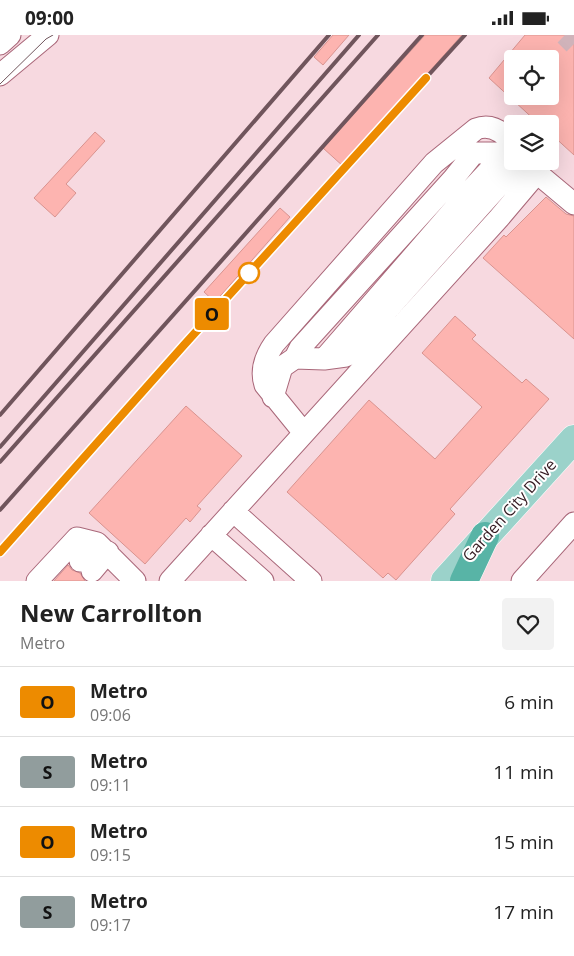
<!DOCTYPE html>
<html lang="en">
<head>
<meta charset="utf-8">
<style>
  :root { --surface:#fff; --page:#f2f2f2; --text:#222; --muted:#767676; --line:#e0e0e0 }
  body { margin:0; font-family:"Open Sans",sans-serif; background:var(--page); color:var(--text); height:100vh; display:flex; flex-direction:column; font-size:19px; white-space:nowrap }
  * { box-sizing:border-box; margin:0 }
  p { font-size:16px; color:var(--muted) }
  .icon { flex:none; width:28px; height:28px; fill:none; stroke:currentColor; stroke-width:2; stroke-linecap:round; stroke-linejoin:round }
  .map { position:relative; height:546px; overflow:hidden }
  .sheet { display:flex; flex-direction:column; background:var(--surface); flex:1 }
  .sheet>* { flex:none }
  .badge { padding:0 10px; border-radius:4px; font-size:18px; line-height:32px }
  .buttons { position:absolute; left:504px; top:15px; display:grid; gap:10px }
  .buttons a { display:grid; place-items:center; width:55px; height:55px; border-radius:5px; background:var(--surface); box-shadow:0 5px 20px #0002; font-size:25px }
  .map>.badge { position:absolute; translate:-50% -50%; box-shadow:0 0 0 2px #fff }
  .round { display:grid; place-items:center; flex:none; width:52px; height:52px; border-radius:5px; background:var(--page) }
  .summary { display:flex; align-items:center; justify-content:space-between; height:85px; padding:0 20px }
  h1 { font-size:24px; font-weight:700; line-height:38px }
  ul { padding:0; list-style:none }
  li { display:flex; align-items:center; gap:15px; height:70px; padding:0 20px; border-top:1px solid var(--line) }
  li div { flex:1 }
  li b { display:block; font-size:19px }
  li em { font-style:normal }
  li .badge { min-width:55px; font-weight:700; text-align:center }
  .status { display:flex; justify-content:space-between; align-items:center; height:35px; padding:0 25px; background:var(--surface); direction:ltr }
  .status svg { height:14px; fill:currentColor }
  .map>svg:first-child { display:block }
  .building { fill:#fdb4b0; stroke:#d9938f; fill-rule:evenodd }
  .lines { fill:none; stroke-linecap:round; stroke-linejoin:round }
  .minor-tunnel { stroke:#d0b3ba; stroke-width:21; stroke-dasharray:21 11; stroke-linecap:butt }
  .minor-casing { stroke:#a96779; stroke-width:23 }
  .major-casing { stroke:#fff; stroke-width:29 }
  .highway-casing { stroke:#fff; stroke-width:29 }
  .minor { stroke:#fff; stroke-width:21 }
  .major { stroke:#9bd2ca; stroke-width:28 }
  .highway { stroke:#58b4a6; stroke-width:28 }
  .tram { stroke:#70555c; stroke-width:1 }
  .rail { stroke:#70555c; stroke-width:4 }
  .line-casing { stroke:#fff; stroke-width:11 }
  .line { stroke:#ed8b00; stroke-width:8 }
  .stop-dot { fill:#fff; stroke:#ed8b00; stroke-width:2.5 }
  .labels { text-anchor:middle; stroke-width:4; stroke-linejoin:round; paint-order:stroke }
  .street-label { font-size:16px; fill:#331920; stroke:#fff }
</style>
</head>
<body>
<div class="status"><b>09:00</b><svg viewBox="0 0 49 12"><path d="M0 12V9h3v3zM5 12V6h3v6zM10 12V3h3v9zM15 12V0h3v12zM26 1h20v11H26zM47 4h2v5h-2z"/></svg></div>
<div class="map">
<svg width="574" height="546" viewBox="0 0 574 546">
  <rect width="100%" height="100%" fill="#f7d9e0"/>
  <!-- building -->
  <path class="building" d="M 333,0 L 349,0 L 323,30 L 314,22 Z
    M 425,0 L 462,0 L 344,132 L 323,113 Z
    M 525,0 L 574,0 L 574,120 L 550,98 L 550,89 L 539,89 L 489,43 ZM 512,24 L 550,24 L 550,61 L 512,61 Z
    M 95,97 L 105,106 L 66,149 L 76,158 L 55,182 L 34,163 Z
    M 546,162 L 566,179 L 574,181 L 574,304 L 483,223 L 504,200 L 506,202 Z
    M 280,173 L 290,182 L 215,267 L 204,257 Z
    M 455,281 L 476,300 L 472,304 L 522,348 L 526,344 L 549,364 L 450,474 L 455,479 L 396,545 L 388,538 L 383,543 L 287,457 L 369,365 L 435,424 L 482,372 L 422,318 Z
    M 186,371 L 242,421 L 197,471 L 201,474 L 190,487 L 186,483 L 145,529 L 89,478 Z
    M 68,530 L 72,535 L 80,538 L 85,546 L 54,546 Z"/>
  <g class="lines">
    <!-- minor-tunnel -->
    <path class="minor-tunnel" d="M 565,0 L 574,9"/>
    <!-- minor casing -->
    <g class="minor-casing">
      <path id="minor" d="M 0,9 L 10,0
        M 0,40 L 48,0
        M 528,127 L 537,138 L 574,169
        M 295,323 L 300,313 L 453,144 L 474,118 L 495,118 L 503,120
        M 324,324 L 469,157 L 511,112
        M 273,362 L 282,332 L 295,323 L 324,324 L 346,321 L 521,126
        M 304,398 L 265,350 C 260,335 265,322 274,309 L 434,128 L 476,94 C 491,88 503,97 512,108
        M 233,476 L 311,546
        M 211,500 L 263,546
        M 80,526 L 97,508
        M 92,536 L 108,517
        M 37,546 L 77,503 L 97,508 L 135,546
        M 170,546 L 499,183 L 537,138
        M 522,546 L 574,488"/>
    </g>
    <!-- major casing -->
    <g class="major-casing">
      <path id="major" d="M 445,546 L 574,404"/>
    </g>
    <!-- highway casing -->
    <g class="highway-casing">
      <path id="highway" d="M 464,546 L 485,501"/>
    </g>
    <!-- minor -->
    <use href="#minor" class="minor"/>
    <!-- major -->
    <use href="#major" class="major"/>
    <!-- highway -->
    <use href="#highway" class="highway"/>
    <!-- tram -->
    <path class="tram" d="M 0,49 L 46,4 L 53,0"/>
    <!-- rail -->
    <path class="rail" d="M 0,380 L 329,0
      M 0,412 L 359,0
      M 0,427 L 378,0
      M 0,475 L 422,0
      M 0,517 L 197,295 L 465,0"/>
  </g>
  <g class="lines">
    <!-- line casing -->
    <g class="line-casing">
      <path id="line" d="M 0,517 L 184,310 L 426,43"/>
    </g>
    <!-- line -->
    <use href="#line" class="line"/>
  </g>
  <!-- markers -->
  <circle class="stop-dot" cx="249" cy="238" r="10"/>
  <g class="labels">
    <!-- street labels -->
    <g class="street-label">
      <text transform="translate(509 475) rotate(-48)" y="6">Garden City Drive</text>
    </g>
  </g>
</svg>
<div class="buttons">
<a><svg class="icon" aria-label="locate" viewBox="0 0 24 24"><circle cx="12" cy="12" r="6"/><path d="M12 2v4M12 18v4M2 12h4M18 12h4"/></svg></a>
<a><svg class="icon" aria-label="layers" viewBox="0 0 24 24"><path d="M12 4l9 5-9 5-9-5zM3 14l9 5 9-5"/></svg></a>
</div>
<b class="badge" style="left:212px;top:279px;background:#ed8b00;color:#111">O</b>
</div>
<section class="sheet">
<div class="summary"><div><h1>New Carrollton</h1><p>Metro</p></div><a class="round"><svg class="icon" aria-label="heart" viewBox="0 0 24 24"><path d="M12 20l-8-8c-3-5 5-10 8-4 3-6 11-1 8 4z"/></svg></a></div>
<ul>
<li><span class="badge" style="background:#ed8b00;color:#111">O</span><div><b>Metro</b><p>09:06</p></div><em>6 min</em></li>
<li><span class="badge" style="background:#919d9d;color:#111">S</span><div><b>Metro</b><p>09:11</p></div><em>11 min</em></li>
<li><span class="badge" style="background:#ed8b00;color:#111">O</span><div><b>Metro</b><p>09:15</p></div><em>15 min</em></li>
<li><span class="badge" style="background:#919d9d;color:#111">S</span><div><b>Metro</b><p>09:17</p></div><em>17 min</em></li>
</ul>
</section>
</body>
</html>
